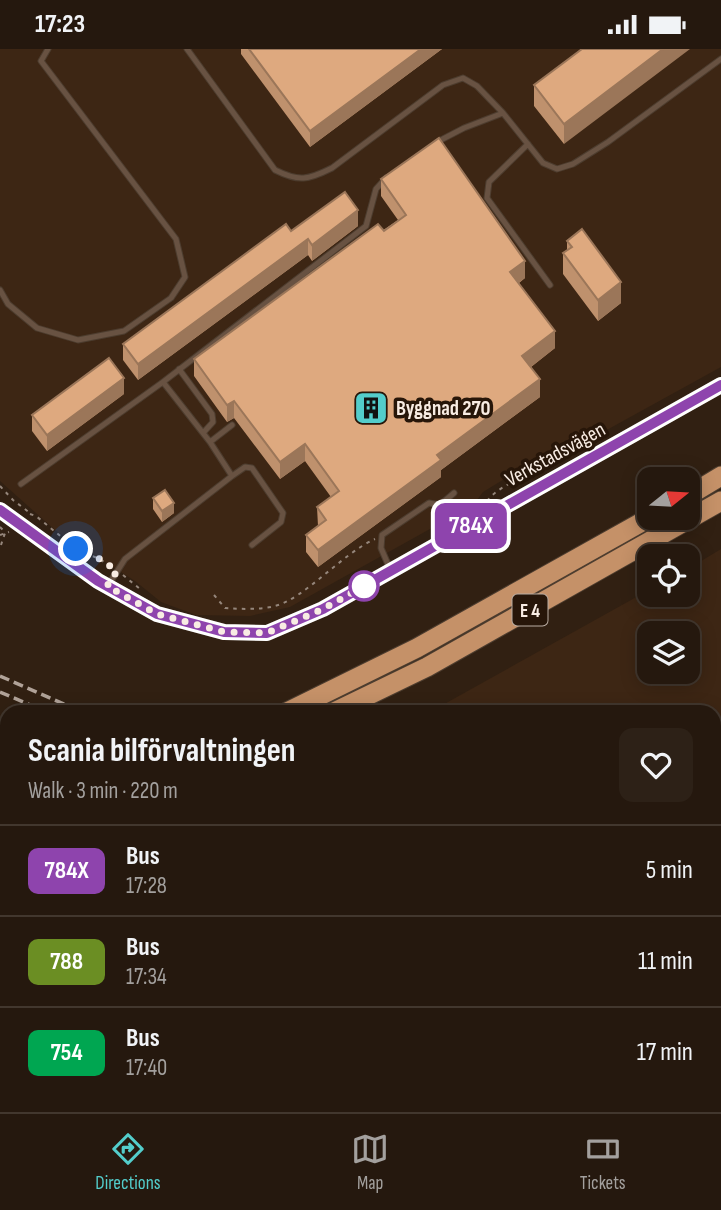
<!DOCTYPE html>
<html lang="en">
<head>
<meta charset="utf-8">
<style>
  :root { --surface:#25180e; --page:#2d2117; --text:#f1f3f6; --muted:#a3a09e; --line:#42372e; --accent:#53cdcb }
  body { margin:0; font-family:"Sofia Sans Condensed",sans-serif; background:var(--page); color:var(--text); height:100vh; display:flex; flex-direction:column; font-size:26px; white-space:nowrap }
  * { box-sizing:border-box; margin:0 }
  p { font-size:23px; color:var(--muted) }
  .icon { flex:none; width:38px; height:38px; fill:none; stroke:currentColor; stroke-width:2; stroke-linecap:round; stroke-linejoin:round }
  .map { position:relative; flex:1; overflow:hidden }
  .side { position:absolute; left:0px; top:656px; width:721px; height:408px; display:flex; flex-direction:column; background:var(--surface); border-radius:21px 21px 0 0; box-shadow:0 4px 18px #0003,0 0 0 2px var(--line) }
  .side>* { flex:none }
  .badge { padding:0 14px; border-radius:10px; font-size:24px; line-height:46px }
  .needle { width:46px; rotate:72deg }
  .tools { position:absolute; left:637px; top:418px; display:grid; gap:14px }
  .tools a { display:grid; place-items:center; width:63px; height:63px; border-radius:14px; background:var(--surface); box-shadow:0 4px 18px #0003,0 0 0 2px var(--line); font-size:35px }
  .you { position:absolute; width:35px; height:35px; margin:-18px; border:5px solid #fff; border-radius:50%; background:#1a73e8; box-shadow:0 0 0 10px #1a73e833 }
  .map>.badge { position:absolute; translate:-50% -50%; box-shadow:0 0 0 4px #fff }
  .round { display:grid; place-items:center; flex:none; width:74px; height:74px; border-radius:14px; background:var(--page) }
  .headline { display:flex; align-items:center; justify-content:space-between; height:119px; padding:0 28px }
  h1 { font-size:33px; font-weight:700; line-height:52px }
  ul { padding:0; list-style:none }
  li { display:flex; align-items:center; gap:21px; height:91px; padding:0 28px; border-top:2px solid var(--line) }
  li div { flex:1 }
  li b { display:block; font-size:26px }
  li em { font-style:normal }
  li .badge { min-width:77px; font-weight:700; text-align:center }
  .status { display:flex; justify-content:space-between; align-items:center; height:49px; padding:0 35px; background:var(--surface); direction:ltr }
  .status svg { height:19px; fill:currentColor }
  .dock { display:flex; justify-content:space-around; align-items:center; height:98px; border-top:2px solid var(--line); background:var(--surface); font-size:19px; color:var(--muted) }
  .dock a { display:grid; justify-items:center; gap:4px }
  .dock .on { color:var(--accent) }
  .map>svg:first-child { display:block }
  .built { fill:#3d2614; fill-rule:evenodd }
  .green { fill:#4e2e12 }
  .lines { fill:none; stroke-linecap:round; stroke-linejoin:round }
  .lane-casing { stroke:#4d3d2f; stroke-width:7 }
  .street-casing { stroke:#4d3d2f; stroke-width:12 }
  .secondary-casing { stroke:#4d3d2f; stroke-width:16 }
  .highway-casing { stroke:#4d3d2f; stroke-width:21 }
  .path { stroke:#95867b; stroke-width:2; stroke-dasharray:3.5 5; stroke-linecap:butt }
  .lane { stroke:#685242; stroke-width:5 }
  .street { stroke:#685242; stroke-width:10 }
  .secondary { stroke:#8e6c52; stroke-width:14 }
  .highway { stroke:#c59168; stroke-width:19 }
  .rail { stroke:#b0a298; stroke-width:3.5; stroke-dasharray:10 5; stroke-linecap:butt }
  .wall { fill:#bf916d }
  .shaded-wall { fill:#9b7659 }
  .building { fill:#dea97f; stroke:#9b7659; stroke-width:2 }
  .line-casing { stroke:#fff; stroke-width:16 }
  .line { stroke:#8e44ad; stroke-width:10 }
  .walk { stroke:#f8ece3; stroke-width:7; stroke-dasharray:0 12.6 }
  .stop-dot { fill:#fff; stroke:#8e44ad; stroke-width:3.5 }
  .labels { text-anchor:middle; stroke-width:7; stroke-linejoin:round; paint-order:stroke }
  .shield { fill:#271609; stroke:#b9aca2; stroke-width:2 }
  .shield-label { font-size:19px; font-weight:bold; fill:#f8ece3 }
  .poi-label { font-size:21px; font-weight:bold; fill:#f8ece3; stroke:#271609; text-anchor:start }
  .street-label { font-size:21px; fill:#f8ece3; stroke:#271609 }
</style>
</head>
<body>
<div class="status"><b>17:23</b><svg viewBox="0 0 49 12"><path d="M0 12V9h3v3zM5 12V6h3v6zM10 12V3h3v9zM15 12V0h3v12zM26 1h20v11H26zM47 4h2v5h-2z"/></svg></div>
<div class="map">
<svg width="721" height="1063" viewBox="0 0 721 1063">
  <rect width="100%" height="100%" fill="#312012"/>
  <!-- built -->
  <path class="built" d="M 0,0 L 721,0 L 721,318 L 565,404 L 524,418 L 483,443 L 473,456 L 290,558 L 250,567 L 196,566 L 161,553 L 135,532 L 55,481 L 0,432 Z
    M 721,500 L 721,828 L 714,827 L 714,663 L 430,663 L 649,541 L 649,546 L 688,546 L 688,520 ZM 649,584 L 688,584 L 688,623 L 649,623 Z
    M 7,820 L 7,916 L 0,911 L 0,823 Z
    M 721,911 L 721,1063 L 502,1063 L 505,1057 L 714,1057 L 714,913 Z
    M 259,1057 L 460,1057 L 456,1063 L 272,1063 Z"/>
  <!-- green -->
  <path class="green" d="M 0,946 L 7,949 L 7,1057 L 166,1057 L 174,1063 L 0,1063 Z"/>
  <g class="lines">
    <!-- lane casing -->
    <g class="lane-casing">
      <path id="lane" d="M 187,0 L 275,121 C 299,133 308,131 332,119 L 443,36 L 463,29 L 477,37 L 503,64 L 543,114 L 557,120 L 573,115 L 608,93 L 721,10
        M 437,93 L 464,79 L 503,64
        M 528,95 L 489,133 L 487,149 L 550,236
        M 0,241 L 8,255 L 37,279 L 78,291 L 124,282 L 171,249 L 185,228 L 176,190 L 41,12 L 48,0
        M 179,320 L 212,365 L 213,373 L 203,384
        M 210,393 L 232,376
        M 232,427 L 245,418 L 252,419 L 283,464 L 281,473 L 252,496
        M 21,435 L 163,333
        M 440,456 L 454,444
        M 390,520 L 381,499 L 382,486 L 429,454 L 440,456 L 458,481
        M 109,535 L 125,510 L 232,427 L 210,393 L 163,333 L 366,177 L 376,140 L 386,129
        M 714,815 L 721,816
        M 193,1057 L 196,1063"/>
    </g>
    <!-- street casing -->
    <g class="street-casing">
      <path id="street" d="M 0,930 L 7,933
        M 230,1057 L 241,1063"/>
    </g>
    <!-- secondary casing -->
    <g class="secondary-casing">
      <path id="secondary" d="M 0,461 L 98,532 L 157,565 L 224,583 L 267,584 L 323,560 L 721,336"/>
    </g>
    <!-- highway casing -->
    <g class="highway-casing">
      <path id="highway" d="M 688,447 L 721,427
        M 287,663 L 417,599 L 649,469
        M 334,663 L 427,618 L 721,452
        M 0,775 L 7,773
        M 0,798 L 7,795"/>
    </g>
    <!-- path -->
    <path class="path" d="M 0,437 L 13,451 L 30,464
      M 487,452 C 500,436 521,429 540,423
      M 30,465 L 36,467 L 70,495
      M 0,478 L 5,483
      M 0,486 L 9,483
      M 1,496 L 5,484
      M 77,501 L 100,510 L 109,517
      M 123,526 L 140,540
      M 214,546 L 225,559 C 241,560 260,561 275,557 C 304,550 343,504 375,490
      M 177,1057 L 184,1063
      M 250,1057 L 261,1063"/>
    <!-- lane -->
    <use href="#lane" class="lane"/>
    <!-- street -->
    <use href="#street" class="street"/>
    <!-- secondary -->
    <use href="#secondary" class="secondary"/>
    <!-- highway -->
    <use href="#highway" class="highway"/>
    <!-- rail -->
    <path class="rail" d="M 0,627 L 82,663
      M 0,643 L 47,663
      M 714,853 L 721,853
      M 714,867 L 721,867
      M 714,900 L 721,899
      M 0,965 L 7,973
      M 0,995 L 7,1003
      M 0,1030 L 7,1037
      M 26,1057 L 32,1063
      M 54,1057 L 59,1063
      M 72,1057 L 77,1063
      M 465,1063 L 469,1057
      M 486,1063 L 489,1057"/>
  </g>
  <!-- wall -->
  <path class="wall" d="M 241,0 L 442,0 L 310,98 L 241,5 Z
    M 582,0 L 564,95 L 534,57 L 534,36 Z
    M 381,130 L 525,229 L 519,234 L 555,299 L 531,318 L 540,348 L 441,421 L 441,428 L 318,518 L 306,503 L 306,486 L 318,477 L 317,458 L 331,448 L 305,412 L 280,430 L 234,369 L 227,373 L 194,327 L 194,310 L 398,171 L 381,147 Z
    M 358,177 L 312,212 L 308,206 L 138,331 L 123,311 L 123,295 L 291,182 Z
    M 567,192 L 621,254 L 598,272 L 563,225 L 563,204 L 567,201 Z
    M 124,345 L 47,402 L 32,382 L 32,366 Z
    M 153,449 L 174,464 L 162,473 L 153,460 Z"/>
  <!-- shaded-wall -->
  <path class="shaded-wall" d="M 421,0 L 442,0 L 310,98 L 310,82 Z
    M 663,0 L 690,0 L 564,95 L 564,75 Z
    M 358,161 L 358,177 L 312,212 L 312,196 Z
    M 308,190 L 308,206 L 138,331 L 138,315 Z
    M 525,212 L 525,229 L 510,240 L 510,223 Z
    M 621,233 L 621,254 L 598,272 L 598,251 Z
    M 555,282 L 555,299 L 522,325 L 522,307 Z
    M 124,329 L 124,345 L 47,402 L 47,386 Z
    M 540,330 L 540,348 L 441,421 L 441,428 L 318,518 L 318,501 L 437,406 Z
    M 234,352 L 234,369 L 227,373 L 227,356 Z
    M 305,395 L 305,412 L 280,430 L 280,413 Z
    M 174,454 L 174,464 L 162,473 L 162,462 Z"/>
  <!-- building -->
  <path class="building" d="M 249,0 L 421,0 L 310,82 Z
    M 582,0 L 663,0 L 564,75 L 534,36 Z
    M 439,89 L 525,212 L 510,223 L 555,282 L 522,307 L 540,330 L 437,406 L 441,411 L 318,501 L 306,486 L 326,471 L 317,458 L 339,442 L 305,395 L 280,413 L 234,352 L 227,356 L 194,310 L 378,175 L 384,182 L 406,166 L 381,130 Z
    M 345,143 L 358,161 L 312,196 L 308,190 L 138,315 L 123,295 L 286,175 L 291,182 Z
    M 582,180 L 621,233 L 598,251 L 563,204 L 572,198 L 567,192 Z
    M 109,309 L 124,329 L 47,386 L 32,366 Z
    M 165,441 L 174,454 L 162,462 L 153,449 Z"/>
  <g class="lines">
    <!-- line casing -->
    <g class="line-casing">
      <path id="line" d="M 0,461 L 98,532 L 157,565 L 224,583 L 267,584 L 323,560 L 721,336"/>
    </g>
    <!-- line -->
    <use href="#line" class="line"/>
    <!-- walk -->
    <path class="walk" d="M 76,500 L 100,510 L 117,522 L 107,537 L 157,565 L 224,583 L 267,584 L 323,560 L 369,534 L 364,537"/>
  </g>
  <!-- icons -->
  <defs>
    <g id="building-square" transform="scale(1.75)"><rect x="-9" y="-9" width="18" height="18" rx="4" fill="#53cdcb" stroke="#271609"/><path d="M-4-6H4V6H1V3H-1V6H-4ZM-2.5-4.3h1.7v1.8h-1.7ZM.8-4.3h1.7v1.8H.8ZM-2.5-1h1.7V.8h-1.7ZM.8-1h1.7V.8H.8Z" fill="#111"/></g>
  </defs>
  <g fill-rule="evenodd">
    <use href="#building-square" x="371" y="359"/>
  </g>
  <!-- markers -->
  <circle class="stop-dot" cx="364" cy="537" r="14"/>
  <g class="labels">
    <!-- shield labels -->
    <rect class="shield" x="512.5" y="545.5" width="35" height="31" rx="5"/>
    <g class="shield-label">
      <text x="530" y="568">E 4</text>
    </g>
    <!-- poi labels -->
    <g class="poi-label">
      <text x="396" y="366">Byggnad 270</text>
    </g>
    <!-- street labels -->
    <g class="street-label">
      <text transform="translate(555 405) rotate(-29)" y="7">Verkstadsvägen</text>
    </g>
  </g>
</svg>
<div class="tools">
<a><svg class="needle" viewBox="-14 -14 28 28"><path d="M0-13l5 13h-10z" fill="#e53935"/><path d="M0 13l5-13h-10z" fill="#a3a09e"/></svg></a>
<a><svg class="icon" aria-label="locate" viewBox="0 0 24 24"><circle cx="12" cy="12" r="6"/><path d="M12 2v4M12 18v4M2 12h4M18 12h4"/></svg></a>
<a><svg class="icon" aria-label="layers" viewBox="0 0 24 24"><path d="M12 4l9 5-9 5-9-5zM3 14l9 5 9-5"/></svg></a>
</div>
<div class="you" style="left:76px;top:500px"></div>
<b class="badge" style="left:471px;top:477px;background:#8e44ad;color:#fff">784X</b>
<section class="side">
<div class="headline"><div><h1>Scania bilförvaltningen</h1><p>Walk · 3 min · 220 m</p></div><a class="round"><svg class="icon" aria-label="heart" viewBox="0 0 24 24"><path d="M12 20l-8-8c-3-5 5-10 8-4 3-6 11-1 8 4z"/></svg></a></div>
<ul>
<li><span class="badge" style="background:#8e44ad;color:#fff">784X</span><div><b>Bus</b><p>17:28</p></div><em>5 min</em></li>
<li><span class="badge" style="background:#6b8e23;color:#fff">788</span><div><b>Bus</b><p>17:34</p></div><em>11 min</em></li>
<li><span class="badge" style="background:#00a651;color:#fff">754</span><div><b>Bus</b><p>17:40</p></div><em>17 min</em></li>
</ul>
</section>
</div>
<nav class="dock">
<a class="on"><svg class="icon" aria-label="directions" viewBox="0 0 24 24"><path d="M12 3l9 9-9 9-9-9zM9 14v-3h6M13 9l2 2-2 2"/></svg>Directions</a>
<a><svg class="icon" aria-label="map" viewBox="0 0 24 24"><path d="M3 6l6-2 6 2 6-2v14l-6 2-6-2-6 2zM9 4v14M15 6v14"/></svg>Map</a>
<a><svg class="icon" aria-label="tickets" viewBox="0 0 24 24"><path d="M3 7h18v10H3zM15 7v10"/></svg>Tickets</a>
</nav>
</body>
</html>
